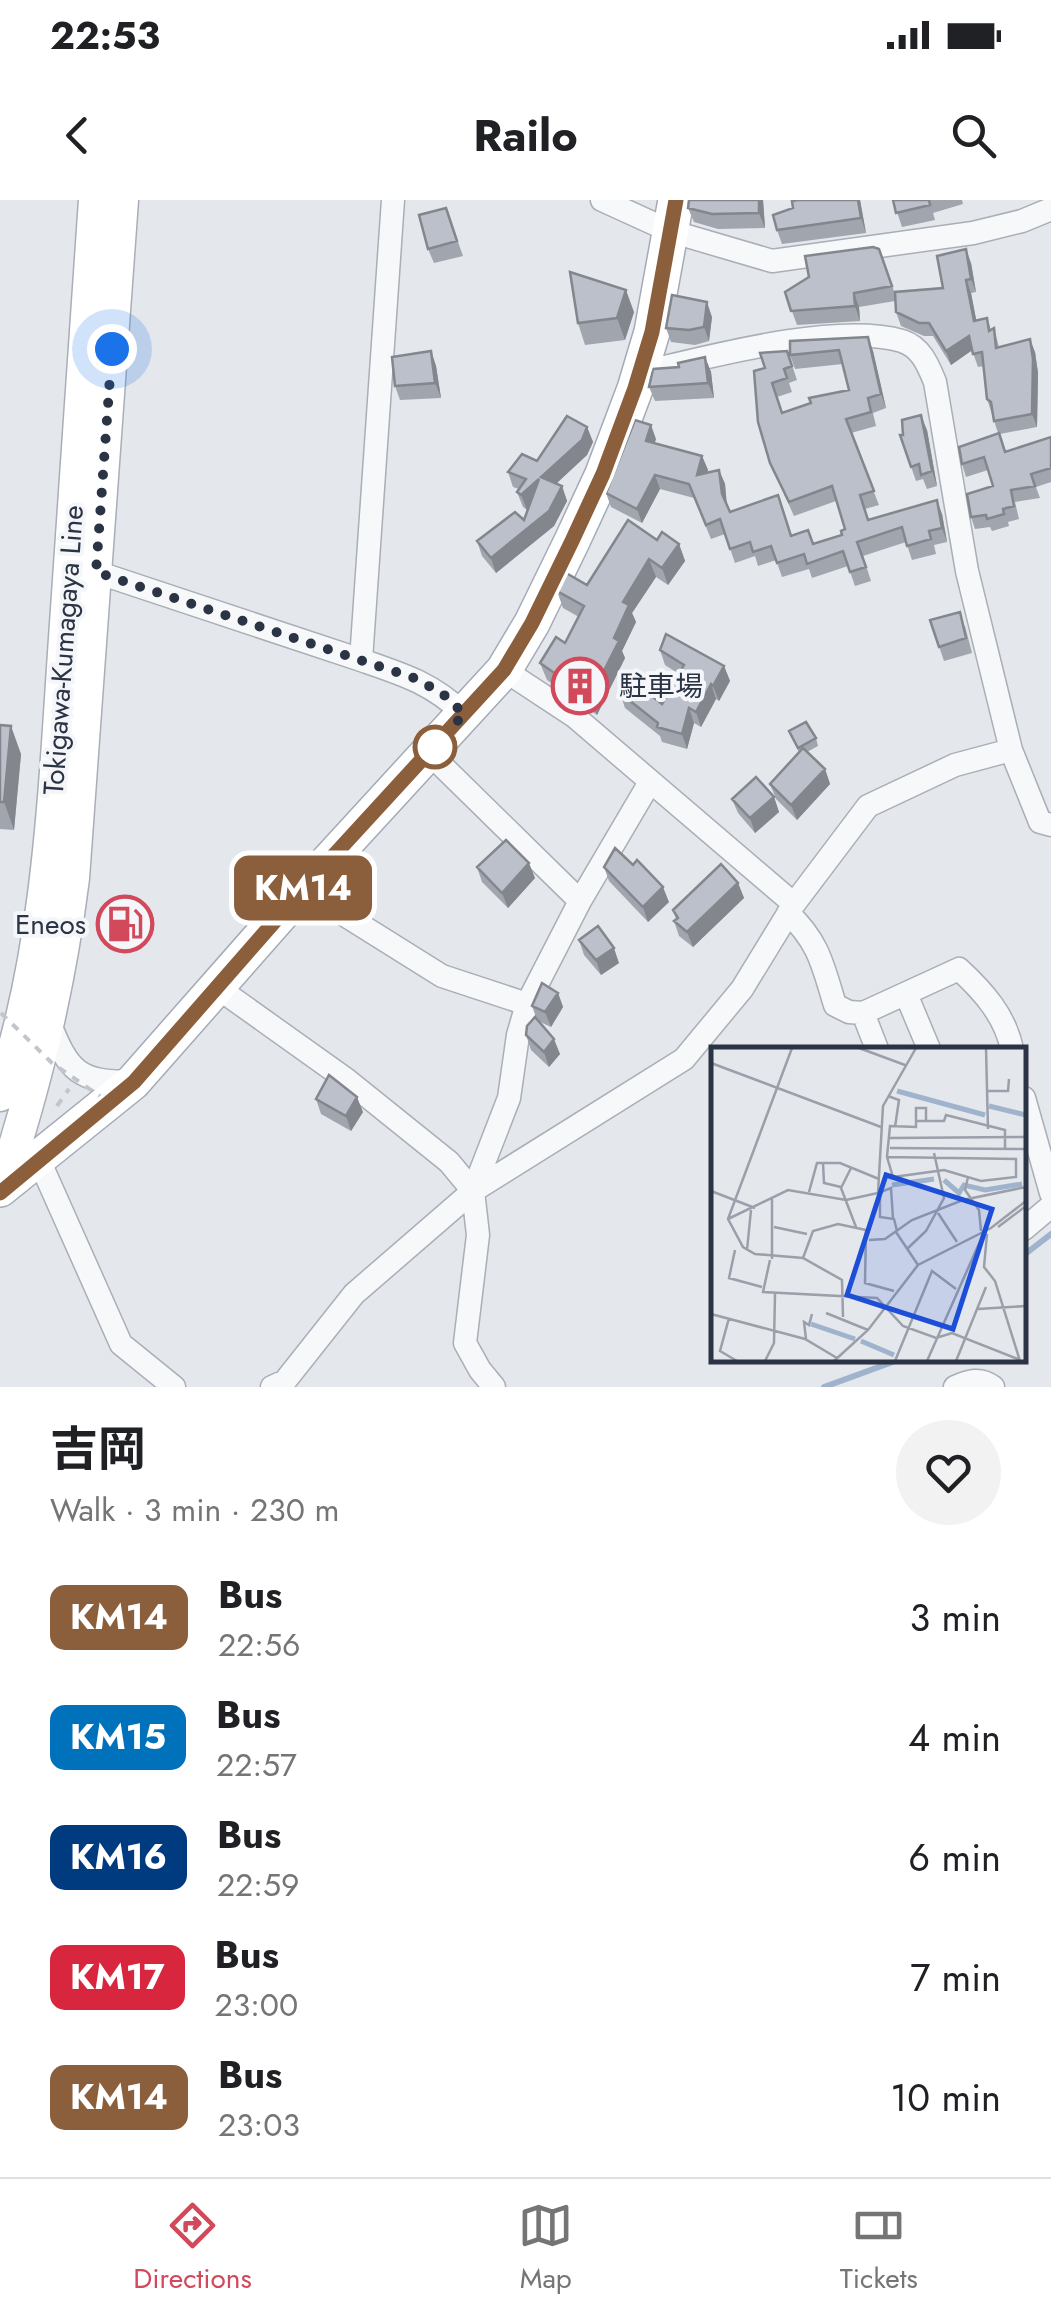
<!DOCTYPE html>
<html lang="en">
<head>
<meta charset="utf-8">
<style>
  :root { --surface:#fff; --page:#f2f2f2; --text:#202124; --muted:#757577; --line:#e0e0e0; --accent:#d1495b }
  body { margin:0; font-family:Jost,"Noto Sans JP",sans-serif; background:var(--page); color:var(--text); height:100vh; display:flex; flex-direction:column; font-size:38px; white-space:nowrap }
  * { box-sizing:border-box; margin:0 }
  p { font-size:32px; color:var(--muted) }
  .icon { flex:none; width:55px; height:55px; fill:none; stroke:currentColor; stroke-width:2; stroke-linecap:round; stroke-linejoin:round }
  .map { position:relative; height:1187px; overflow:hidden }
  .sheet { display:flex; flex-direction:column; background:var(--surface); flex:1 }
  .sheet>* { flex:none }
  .badge { padding:0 20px; border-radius:15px; font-size:35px; line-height:65px }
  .you { position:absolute; width:50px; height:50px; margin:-25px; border:8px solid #fff; border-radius:50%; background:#1a73e8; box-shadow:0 0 0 15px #1a73e833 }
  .map>.badge { position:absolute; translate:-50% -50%; box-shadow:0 0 0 5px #fff }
  .round { display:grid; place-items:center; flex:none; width:105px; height:105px; border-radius:52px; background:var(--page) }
  .headline { display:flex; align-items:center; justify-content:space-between; height:170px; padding:0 50px }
  h1 { font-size:48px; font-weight:700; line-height:75px }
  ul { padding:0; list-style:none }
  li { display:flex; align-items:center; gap:30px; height:120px; padding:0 50px }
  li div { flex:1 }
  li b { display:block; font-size:38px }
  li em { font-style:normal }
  li .badge { min-width:110px; font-weight:700; text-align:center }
  .status { display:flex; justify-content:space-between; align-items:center; height:70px; padding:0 50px; background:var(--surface); direction:ltr }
  .status svg { height:28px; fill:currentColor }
  header { display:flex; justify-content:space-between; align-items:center; height:130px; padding:0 50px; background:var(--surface); font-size:45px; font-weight:700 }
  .menu { display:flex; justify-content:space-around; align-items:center; height:140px; border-top:2px solid var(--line); background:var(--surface); font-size:28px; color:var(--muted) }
  .menu a { display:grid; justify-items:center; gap:5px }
  .menu .current { color:var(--accent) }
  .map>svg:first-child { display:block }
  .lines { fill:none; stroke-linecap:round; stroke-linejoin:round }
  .stream { stroke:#9fb4cc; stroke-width:6 }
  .street-casing { stroke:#a9aeb7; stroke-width:25 }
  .secondary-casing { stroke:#a9aeb7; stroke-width:35 }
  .primary-casing { stroke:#a3abb8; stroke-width:38 }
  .path { stroke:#c2c5cb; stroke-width:4; stroke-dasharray:8 8; stroke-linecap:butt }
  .street { stroke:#f7f8fa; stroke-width:22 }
  .secondary { stroke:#fff; stroke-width:32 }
  .primary { stroke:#fff; stroke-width:35 }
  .path-bridge { stroke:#c2c5cb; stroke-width:4; stroke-dasharray:8 8; stroke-linecap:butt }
  .wall { fill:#a1a5ae }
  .shaded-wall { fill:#83868d }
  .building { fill:#bbc0ca; stroke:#83868d; stroke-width:2.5 }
  .line-casing { stroke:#fff; stroke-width:22 }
  .line { stroke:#8b5e3c; stroke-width:15 }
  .walk { stroke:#2b3445; stroke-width:10; stroke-dasharray:0 18 }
  .stop-dot { fill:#fff; stroke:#8b5e3c; stroke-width:5 }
  .labels { text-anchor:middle; stroke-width:8; stroke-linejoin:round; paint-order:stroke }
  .street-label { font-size:28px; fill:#2b3445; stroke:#f4f6f9 }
  .poi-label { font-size:28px; fill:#2b3445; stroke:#f4f6f9; text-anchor:start }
  .inset-river { fill:none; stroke:#9fb4cc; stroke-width:5 }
  .inset-road { fill:none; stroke:#9a9fa9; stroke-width:2.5 }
  .view { fill:#1d4ed8; fill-opacity:0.15; stroke:#1d4ed8; stroke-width:5 }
  .inset-edge { fill:none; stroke:#2b3445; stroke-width:5 }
</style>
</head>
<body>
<div class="status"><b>22:53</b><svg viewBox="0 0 49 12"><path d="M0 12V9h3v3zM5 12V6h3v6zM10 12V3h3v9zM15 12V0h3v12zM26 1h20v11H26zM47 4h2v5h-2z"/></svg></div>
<header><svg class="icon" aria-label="back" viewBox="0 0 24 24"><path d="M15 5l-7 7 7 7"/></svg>Railo<svg class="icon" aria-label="search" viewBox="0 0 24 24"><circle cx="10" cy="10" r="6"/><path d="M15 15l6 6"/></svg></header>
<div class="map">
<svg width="1051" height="1187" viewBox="0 0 1051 1187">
  <rect width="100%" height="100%" fill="#e4e7ec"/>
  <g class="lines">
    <!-- stream -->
    <path class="stream" d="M 1024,1055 L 1051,1034
      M 824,1187 L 898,1160"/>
    <!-- street casing -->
    <g class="street-casing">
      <path id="street" d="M 602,0 L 670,31 L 772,61 L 973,33 L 1022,21 L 1051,9
        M 640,173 C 708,157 836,122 902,141 C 921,147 928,165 935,182 L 967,371 L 1011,550 L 1040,622 L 1051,625
        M 96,372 L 361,460 L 393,0
        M 361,460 C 402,474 432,483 464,514
        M 504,470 L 574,516 L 794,704
        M 429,553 L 580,701
        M 303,689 L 442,776 L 527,804
        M 788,713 C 819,742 823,766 835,805 L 849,812 L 863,813 L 959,769 C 984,792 1005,816 1012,849
        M 218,788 L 347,880 L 449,962 L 473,991 L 478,1035 L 465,1143 L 480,1170 L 494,1187
        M 906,794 L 929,849
        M 863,813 L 877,849
        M 49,822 C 69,872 78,882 133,882
        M 1024,898 L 1051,993
        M 39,960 L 121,1144 L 174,1187
        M 473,991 L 509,898 L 518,835 L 527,804 L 580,701 L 650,582
        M 1024,1029 L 1051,1006
        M 272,1187 L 285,1181 L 354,1094 L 473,991 L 684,859 L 742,789 L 794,704 L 868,606 L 955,565 L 1011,550
        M 955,1187 C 969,1181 980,1177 993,1187"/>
    </g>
    <!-- secondary casing -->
    <g class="secondary-casing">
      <path id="secondary" d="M 0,895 C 48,753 54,601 64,453 C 74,302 84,151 95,0
        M 2,987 C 36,882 59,788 73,678 L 122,0"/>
    </g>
    <!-- primary casing -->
    <g class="primary-casing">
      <path id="primary" d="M 0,989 L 133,882 L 303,689 L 504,470 L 532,423 L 572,341 L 603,274 L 635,189 L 652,132 L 676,0"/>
    </g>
    <!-- path -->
    <path class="path" d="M 57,906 L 69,889"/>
    <!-- street -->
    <use href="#street" class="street"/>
    <!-- secondary -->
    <use href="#secondary" class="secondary"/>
    <!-- primary -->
    <use href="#primary" class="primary"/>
    <!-- path-bridge -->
    <path class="path-bridge" d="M 1,813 L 52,863 L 123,912"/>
  </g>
  <!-- wall -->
  <path class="wall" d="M 763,0 L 765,28 L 718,29 L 694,22 L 688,8 Z
    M 798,0 L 860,0 L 866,33 L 782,44 L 777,30 Z
    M 893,0 L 962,0 L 963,4 L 933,13 L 935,20 L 902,27 Z
    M 446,8 L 463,56 L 434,63 L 428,49 Z
    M 879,49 L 895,94 L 943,88 L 971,63 L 976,92 L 971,93 L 976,120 L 987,118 L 991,130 L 994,128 L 999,147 L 1035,152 L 1038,173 L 1037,227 L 1000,234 L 1006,252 L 1051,237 L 1051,282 L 1036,287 L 1040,298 L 1015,302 L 1019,319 L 1008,322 L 1009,326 L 992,331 L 990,327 L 975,329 L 971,317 L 993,286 L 988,270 L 966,277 L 962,264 L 998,233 L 987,199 L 984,166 L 978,167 L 972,150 L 951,165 L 933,136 L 924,136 L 901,126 L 896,112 L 895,101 L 859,107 L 860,121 L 797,125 L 785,92 Z
    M 634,112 L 625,140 L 585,145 L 578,123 Z
    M 712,117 L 709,141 L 695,145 L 671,142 L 666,128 Z
    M 790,141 L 873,151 L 886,208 L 873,213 L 876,226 L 851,233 L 879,305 L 865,309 L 868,320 L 942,314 L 947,342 L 934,345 L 936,354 L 912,360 L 906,342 L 863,356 L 871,381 L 855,386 L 848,366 L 812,378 L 809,369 L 782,377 L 776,360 L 758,366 L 755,356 L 735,363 L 725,334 L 711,339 L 694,298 L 660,289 L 642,323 L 611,307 L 606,293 L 656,239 L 654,243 L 702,256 L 708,270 L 707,272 L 719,270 L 725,284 L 727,306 L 730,312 L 813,344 L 842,335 L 845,329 L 836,301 L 794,316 L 770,263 L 754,171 L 792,165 L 797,180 L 789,183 L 792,192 L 777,197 L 782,213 L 849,190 L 843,164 L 795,169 L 790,155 Z
    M 431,151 L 436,166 L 441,198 L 400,200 L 395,186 Z
    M 705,157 L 711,172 L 714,198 L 655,201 L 649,187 L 679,167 Z
    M 587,227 L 593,242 L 587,255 L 556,284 L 562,286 L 567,301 L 554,326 L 496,373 L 482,356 L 477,341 L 524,320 L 528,309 L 527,310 L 523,307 L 517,292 L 519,289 L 513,287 L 508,272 L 537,261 Z
    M 927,230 L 937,286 L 927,289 L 923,279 L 916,281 L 900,235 Z
    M 657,340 L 679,344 L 685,361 L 668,385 L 656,377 L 632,413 L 636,422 L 622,451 L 625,458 L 597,515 L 547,480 L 540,463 L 565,443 L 579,417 L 563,408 L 557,391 L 587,385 Z
    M 930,420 L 965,426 L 972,453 L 944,461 Z
    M 660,450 L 724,466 L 730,481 L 719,501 L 716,499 L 701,527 L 694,523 L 687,549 L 662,542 L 660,536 L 625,508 L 620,493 L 662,504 L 679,474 L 665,465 Z
    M 0,525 L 21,554 L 14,630 L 0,629 Z
    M 789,531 L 816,538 L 818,546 L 807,552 L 825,569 L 830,584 L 797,620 L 776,599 L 770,584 L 799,552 Z
    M 774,597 L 779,612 L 755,633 L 738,613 L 732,599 Z
    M 477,667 L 535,678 L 508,708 L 482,682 Z
    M 604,667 L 669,702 L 648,722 L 609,681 Z
    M 738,683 L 744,698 L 693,747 L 679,736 L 674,721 L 676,719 L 673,710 Z
    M 579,740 L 619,763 L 601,775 L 584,755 Z
    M 558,793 L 563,807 L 551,827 L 538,821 L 560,854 L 549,867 L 531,850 L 526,835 L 537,820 L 532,806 Z
    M 316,899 L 363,912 L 351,931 L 321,914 Z"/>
  <!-- shaded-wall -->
  <path class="shaded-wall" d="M 759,0 L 763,0 L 765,28 L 759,13 Z
    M 858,0 L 860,0 L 866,33 L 861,18 Z
    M 966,49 L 971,63 L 976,92 L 971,79 Z
    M 966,80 L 971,93 L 979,134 L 974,121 Z
    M 626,90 L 634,112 L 625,140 L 617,118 Z
    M 854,93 L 859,107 L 860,121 L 855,106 Z
    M 707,102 L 712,117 L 709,141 L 704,127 Z
    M 969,136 L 974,149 L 951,165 L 946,151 Z
    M 868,137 L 873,151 L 886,208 L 881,194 Z
    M 1030,139 L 1035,152 L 1038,173 L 1037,227 L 1032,214 Z
    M 431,151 L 436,166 L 441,198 L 435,183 Z
    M 705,157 L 711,172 L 714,198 L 708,183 Z
    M 921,215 L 927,230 L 937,286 L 932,271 Z
    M 651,225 L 656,239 L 651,255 L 646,241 Z
    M 587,227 L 593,242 L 587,255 L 547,292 L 541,277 Z
    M 702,256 L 708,270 L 702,289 L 697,275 Z
    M 719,270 L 725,284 L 727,308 L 722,294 Z
    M 655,275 L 660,289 L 642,323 L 637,309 Z
    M 539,279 L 544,294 L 527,310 L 521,295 Z
    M 562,286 L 567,301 L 554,326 L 496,373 L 491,358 Z
    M 937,300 L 942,314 L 947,342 L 942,328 Z
    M 679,344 L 685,361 L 668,385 L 662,368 Z
    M 649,359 L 656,377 L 632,413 L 636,422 L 622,451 L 625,458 L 597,515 L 590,498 L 614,438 L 623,402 Z
    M 724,466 L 730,481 L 719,501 L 713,486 Z
    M 711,484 L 716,499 L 701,527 L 696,512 Z
    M 689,508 L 694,523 L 687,549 L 682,534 Z
    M 11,526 L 21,554 L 14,630 L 4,602 Z
    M 825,569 L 830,584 L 797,620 L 791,605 Z
    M 774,597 L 779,612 L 755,633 L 750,618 Z
    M 529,663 L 535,678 L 508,708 L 502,693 Z
    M 738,683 L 744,698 L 693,747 L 687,732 Z
    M 663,687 L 669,702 L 648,722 L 643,707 Z
    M 614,748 L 619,763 L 601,775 L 596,760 Z
    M 558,793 L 563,807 L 551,827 L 545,812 Z
    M 554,839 L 560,854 L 549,867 L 544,852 Z
    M 357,897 L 363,912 L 351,931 L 346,916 Z"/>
  <!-- building -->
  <path class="building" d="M 689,0 L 759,0 L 759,13 L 712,14 L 688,8 Z
    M 798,0 L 858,0 L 861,18 L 777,30 L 773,15 L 793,8 L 792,1 Z
    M 893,0 L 929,0 L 930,5 L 896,13 Z
    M 446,8 L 457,41 L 428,49 L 419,15 Z
    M 873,47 L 879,49 L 892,86 L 854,93 L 855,106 L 791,111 L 785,92 L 809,77 L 805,56 Z
    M 966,49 L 971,79 L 966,80 L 974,121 L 987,118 L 989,131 L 994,128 L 996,148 L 1030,139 L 1033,159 L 1032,214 L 994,221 L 991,202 L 987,199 L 982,152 L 973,154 L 969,136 L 946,151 L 929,123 L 919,123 L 896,112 L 895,92 L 943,88 L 937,56 Z
    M 570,72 L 626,90 L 617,118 L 578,123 Z
    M 672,95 L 707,102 L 704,127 L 689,130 L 666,128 Z
    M 868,137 L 881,194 L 868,198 L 871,212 L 846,219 L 874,291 L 860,295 L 868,320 L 937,300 L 942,328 L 929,331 L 931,339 L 907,346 L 902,327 L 857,342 L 866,367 L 850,372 L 843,351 L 807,364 L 804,354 L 777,363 L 771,346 L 753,352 L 750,342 L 730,349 L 720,319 L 706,325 L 689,284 L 655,275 L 637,309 L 606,293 L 635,220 L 651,225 L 646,241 L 702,256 L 697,275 L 719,270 L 722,294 L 730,312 L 778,295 L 791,336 L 808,330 L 813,344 L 842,335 L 841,331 L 845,329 L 832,286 L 789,302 L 770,263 L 758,222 L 754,171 L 765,168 L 760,153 L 787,151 L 792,166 L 784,169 L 787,178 L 772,183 L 782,213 L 811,203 L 809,198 L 849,190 L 839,150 L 790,155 L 790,141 Z
    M 431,151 L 435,183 L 395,186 L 392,157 Z
    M 705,157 L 708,183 L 649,187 L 653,169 L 679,167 L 678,163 Z
    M 921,215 L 932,271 L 921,275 L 919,264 L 911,267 L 900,235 L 903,235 L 902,220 Z
    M 567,216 L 587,227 L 582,240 L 541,277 L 562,286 L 549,311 L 491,358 L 477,341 L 515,312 L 524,320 L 539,279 L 521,295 L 517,292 L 526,279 L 508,272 L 522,254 L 537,261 Z
    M 999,233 L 1005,252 L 1051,237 L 1051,268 L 1031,274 L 1035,286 L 1011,290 L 1014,306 L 1003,309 L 1004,314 L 987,319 L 986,315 L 971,317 L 967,294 L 993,286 L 984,257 L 962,264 L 959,247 Z
    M 628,320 L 657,340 L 662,332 L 679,344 L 662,368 L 649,359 L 623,402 L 629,405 L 614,438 L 619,441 L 590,498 L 540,463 L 556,437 L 565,443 L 584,406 L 557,391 L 566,373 L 587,385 Z
    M 960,412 L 966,438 L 939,447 L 930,420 Z
    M 666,434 L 724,466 L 713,486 L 711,484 L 696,512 L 689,508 L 682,534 L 657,527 L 658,523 L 620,493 L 631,479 L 662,504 L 684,465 L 660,450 Z
    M 806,522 L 816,538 L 798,548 L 789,531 Z
    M 0,525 L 11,526 L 4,602 L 0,602 Z
    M 803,548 L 825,569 L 791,605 L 770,584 Z
    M 756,577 L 774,597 L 750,618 L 732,599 Z
    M 506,640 L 529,663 L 502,693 L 477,667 Z
    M 615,648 L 633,665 L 637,660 L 663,687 L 643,707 L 604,667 Z
    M 721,664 L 738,683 L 687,732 L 674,721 L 678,718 L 673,710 Z
    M 598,726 L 614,748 L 596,760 L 579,740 Z
    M 542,783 L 558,793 L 545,812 L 532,806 Z
    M 535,817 L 554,839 L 544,852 L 526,835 L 527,826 Z
    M 329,875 L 357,897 L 346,916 L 316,899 Z"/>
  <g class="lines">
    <!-- line casing -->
    <g class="line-casing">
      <path id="line" d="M 0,993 L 134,882 L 303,689 L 504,470 L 532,423 L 572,341 L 603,274 L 635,188 L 652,132 L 676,0"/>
    </g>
    <!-- line -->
    <use href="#line" class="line"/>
    <!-- walk -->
    <path class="walk" d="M 112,149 L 96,372 L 414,478 L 442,493 L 464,514 L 429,553 L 435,547"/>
  </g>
  <!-- icons -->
  <defs>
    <g id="building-ring" transform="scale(2.875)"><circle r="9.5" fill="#f4f6f9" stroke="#d1495b" stroke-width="1.5"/><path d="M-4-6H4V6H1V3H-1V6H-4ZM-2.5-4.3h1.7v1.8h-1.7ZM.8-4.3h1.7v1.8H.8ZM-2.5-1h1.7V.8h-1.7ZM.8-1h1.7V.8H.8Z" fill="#d1495b"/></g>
    <g id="fuel-ring" transform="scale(2.875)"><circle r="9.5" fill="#f4f6f9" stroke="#d1495b" stroke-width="1.5"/><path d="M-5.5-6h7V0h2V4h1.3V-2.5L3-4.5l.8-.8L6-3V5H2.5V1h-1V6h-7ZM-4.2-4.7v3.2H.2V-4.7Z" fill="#d1495b"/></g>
  </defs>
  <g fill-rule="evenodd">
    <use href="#building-ring" x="580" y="486"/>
    <use href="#fuel-ring" x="125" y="724"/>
  </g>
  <!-- markers -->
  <circle class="stop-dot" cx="435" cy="547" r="20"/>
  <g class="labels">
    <!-- street labels -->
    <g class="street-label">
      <text transform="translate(63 450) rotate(-86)" y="10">Tokigawa-Kumagaya Line</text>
    </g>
    <!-- poi labels -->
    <g class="poi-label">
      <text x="619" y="496">駐車場</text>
      <text x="86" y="734" text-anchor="end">Eneos</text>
    </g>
  </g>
  <!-- overview -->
  <g transform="translate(711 847)">
    <rect width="315" height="315" fill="#e4e7ec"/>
    <path class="inset-river" d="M 186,44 L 274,68M 278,59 L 315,68M 233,133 L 248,146 L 253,138 L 274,143 L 311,137M 181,138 L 223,132M 100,277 L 144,292M 150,294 L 183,308"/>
    <path class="inset-road" d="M 81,1 L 17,172 L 32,200 L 44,207 L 92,211 L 131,233 L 132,270M 148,1 L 194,18M 275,1 L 277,82M 0,16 L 170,80M 277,44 L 297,44 L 298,32M 177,49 L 188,53 L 184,80M 205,74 L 205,61 L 215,61 L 215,74M 179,91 L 315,90M 179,101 L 315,102M 176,110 L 305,112 L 305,130 L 270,134 L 233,123 L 182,130 L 176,110 L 179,79 L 205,80 L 205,74 L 233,74 L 235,68 L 294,83 L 294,102M 112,116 L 113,136 L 130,140M 140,121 L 130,141 L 145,180M 257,130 L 254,143 L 268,163 L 270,184M 0,144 L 44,161M 98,145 L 106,116 L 129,116 L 168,132M 167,146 L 180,141 L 182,172M 169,146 L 169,170 L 183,172 L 186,184M 227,166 L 246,195M 17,172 L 77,143 L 135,153 L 167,146 L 172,59 L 205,1M 63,180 L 96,187M 287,180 L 315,159M 185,185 L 207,218M 276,187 L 273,220 L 284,234 L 309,314M 158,193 L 174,192 L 201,173 L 252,153 L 315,140M 196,202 L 215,184 L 233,151 L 223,106M 24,203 L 18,231 L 51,240M 36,203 L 40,163M 92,211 L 102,184 L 127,177 L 155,183 L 154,236 L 183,244M 61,212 L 61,152M 59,213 L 52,245 L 166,251 L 192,279 L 225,291 L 241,286 L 309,313M 267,262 L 315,259M 115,266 L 157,283M 0,267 L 94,292 L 126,311M 18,271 L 9,304 L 26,314M 95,292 L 93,275 L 98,278 L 101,267M 54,314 L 63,296 L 64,247M 123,314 L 157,283 L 207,218 L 280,181 L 315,154M 184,314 L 221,224 L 245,242M 216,314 L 274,183M 245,314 L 275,240"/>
    <path class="view" d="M 175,128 L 281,162 L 242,282 L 136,248 Z"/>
    <rect width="315" height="315" class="inset-edge"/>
  </g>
</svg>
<div class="you" style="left:112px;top:149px"></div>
<b class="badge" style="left:303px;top:688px;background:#8b5e3c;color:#fff">KM14</b>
</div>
<section class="sheet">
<div class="headline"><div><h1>吉岡</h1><p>Walk · 3 min · 230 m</p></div><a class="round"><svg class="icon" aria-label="heart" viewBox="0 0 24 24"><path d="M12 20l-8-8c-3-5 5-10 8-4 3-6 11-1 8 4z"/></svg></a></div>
<ul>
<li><span class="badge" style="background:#8b5e3c;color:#fff">KM14</span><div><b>Bus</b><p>22:56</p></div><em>3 min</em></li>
<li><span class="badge" style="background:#0072bc;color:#fff">KM15</span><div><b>Bus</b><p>22:57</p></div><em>4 min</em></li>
<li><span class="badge" style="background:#003b80;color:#fff">KM16</span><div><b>Bus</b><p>22:59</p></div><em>6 min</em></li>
<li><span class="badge" style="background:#d7263d;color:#fff">KM17</span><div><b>Bus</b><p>23:00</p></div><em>7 min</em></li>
<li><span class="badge" style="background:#8b5e3c;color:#fff">KM14</span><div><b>Bus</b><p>23:03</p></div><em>10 min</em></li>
</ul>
</section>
<nav class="menu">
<a class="current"><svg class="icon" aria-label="directions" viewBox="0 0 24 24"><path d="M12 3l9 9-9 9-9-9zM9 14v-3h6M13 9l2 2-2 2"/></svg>Directions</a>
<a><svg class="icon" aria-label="map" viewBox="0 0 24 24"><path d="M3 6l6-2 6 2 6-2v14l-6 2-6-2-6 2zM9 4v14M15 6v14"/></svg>Map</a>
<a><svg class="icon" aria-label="tickets" viewBox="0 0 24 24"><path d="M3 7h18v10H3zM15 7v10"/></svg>Tickets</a>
</nav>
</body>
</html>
